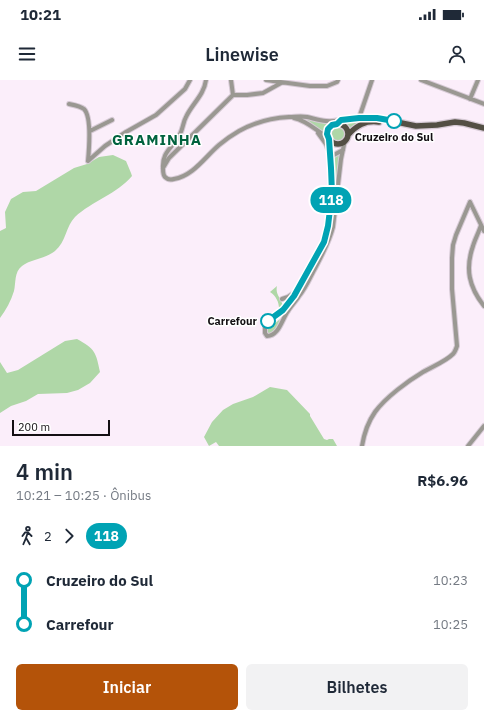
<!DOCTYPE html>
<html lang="pt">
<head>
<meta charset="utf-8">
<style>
  :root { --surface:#fff; --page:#f2f2f3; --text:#1f2937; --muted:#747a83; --accent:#b45309 }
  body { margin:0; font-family:"IBM Plex Sans",sans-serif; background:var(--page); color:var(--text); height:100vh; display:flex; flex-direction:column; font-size:15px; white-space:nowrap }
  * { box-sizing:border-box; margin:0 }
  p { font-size:13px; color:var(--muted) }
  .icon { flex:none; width:22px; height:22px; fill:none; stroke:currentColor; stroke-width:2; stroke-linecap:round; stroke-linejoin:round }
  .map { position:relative; height:366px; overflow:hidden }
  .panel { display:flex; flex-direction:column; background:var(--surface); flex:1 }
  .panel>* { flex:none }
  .badge { padding:0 8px; border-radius:13px; font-size:14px; line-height:26px }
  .scale { position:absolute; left:12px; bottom:10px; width:98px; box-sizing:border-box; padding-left:4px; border:2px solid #130f13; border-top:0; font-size:11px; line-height:14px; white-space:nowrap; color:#130f13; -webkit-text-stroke:3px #fff; paint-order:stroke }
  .map>.badge { position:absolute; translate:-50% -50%; box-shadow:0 0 0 2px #fff }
  .legs { display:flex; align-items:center; gap:6px; height:44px; padding:0 16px; font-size:13px }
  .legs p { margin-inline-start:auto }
  .overview { display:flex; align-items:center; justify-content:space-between; height:68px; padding:0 16px }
  h1 { font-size:22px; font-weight:600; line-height:30px }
  .primary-button { display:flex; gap:8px; margin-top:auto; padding:8px 16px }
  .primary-button a { flex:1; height:46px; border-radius:6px; background:var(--accent); color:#fff; font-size:16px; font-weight:600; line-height:46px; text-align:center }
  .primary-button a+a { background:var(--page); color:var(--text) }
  ul { padding:0 16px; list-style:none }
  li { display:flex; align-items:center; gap:14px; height:44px; font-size:15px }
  li i { display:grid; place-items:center; width:6px; height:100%; margin:0 5px; background:currentColor }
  li i::after { content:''; width:10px; height:10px; margin:-5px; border:3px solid; border-radius:50%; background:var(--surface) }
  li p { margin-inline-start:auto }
  li:first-child i { background:linear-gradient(#0000 50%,currentColor 0) }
  li:last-child i { background:linear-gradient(currentColor 50%,#0000 0) }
  .status { display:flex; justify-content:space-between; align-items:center; height:28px; padding:0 20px; background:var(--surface); direction:ltr }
  .status svg { height:11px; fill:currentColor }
  header { display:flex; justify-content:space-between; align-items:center; height:52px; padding:0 16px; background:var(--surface); font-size:18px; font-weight:600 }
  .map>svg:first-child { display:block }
  .green { fill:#afd7a7 }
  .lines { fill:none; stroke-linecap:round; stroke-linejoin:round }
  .minor-casing { stroke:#d6cad5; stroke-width:6 }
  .major-casing { stroke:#d6cad5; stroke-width:8 }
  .minor { stroke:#9a9892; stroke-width:4 }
  .major { stroke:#534f44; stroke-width:5.5 }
  .line-1-casing { stroke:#fff; stroke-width:9 }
  .line-1 { stroke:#00a3b4; stroke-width:6 }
  .stop-1-dot { fill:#fff; stroke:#00a3b4; stroke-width:2 }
  .labels { text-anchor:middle; stroke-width:3; stroke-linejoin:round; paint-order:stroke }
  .stop-label { font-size:11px; font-weight:bold; fill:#130f13; stroke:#fff }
  .district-label { font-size:15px; font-weight:bold; letter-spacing:1px; fill:#00623e; stroke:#fff }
</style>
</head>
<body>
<div class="status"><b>10:21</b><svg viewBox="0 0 49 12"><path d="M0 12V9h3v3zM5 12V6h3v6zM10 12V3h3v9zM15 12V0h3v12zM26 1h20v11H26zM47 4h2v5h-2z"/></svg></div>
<header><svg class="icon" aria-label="menu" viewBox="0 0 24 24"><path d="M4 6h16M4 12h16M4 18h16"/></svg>Linewise<svg class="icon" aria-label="person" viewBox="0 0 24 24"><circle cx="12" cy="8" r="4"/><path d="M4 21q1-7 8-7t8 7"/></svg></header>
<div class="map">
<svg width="484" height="366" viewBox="0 0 484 366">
  <rect width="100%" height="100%" fill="#fbeefa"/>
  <!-- green -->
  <path class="green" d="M 305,39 L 327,44 L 325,50 L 324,54 L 310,42 Z
    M 360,40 L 375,40 L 350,50 L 347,46 L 342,42 Z
    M329 54a8 8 0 1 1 16 0a8 8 0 1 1-16 0Z
    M 340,74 L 337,90 L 335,117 L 334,117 L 335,104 L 333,78 Z
    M 113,75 L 126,81 L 131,93 L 132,96 C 117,114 92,121 75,137 C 66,146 66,162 55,171 C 45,179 31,179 22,186 C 14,192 16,203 14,211 C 11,221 6,230 0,238 L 0,151 L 6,148 L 5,132 L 11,119 L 23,112 L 36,111 L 74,88 L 87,84 L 99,77 Z
    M 277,206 C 275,214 281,218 283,226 L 279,229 C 279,222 276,216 270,212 Z
    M 280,239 C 278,245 276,252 269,254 L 268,254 L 267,250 Z
    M 77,259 C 95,269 96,272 100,292 L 90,303 L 78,310 L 67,313 L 38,314 L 26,321 L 11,326 L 0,333 L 0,282 L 7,293 L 18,290 L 65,261 Z
    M 270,307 L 287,310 L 310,334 L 310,336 L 324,359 L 327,360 L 329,359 L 333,359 L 337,366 L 219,366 L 216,362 L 209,366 L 204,357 L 212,342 L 223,330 L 233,324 L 253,317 Z"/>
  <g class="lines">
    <!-- minor casing -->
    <g class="minor-casing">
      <path id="minor" d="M 206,0 C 204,15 192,24 186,37 C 183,42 183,49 180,54 C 173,68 162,71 163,88 C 163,91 163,95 165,97 C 168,100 171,100 174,99 C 193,96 205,77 219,65 C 225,60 232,55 239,51 C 255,42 271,38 289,37 C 295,37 301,36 307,37 C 320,40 327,43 340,40
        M 231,0 L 233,15
        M 266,0 L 310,6 L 327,6 L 337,2 L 338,0
        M 421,0 L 484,24
        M 233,15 L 247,15 L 263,13 L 281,3
        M 470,19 L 478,0
        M 69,24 C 74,25 80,26 84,29 C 92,37 89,70 88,81
        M 294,38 C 308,41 316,51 328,57
        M 359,38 L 372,0
        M 90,51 L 112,40
        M 318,53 L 326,64 L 328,69
        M 329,59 L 331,88 L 332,113 L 328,147 L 324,162 L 294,216 L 283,230 L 265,244 L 265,253 L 267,256 C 279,256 282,239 288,231 C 291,226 296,221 299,216 C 305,209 309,200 313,192 C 321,177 329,163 333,147 L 341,79 L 345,60
        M 330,77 L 343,70
        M 88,81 L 105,66 L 126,52 L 156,35 L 185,9 L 190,0
        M 163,88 L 169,78 L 233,15
        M 470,122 L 484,151
        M 481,145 C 479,152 475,159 473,166 C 465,189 469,207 484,226
        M 282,219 L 288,217 L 294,213
        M 362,366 C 364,354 368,342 375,332 C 386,317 408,301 423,292 C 433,286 445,282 453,274 C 455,272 456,269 457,266 L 452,209 L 452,178 L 453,165 L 456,155 L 470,122
        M 468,366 L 484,346"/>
    </g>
    <!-- major casing -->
    <g class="major-casing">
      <path id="major" d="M 337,43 L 341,40 L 359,38 L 377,38 L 416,46 L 437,45 L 455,42 L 464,43 L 484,48
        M328 54a10 10 0 1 1 20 0a10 10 0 1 1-20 0Z
        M 348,55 C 356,46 365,40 379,42"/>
    </g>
    <!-- minor -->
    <use href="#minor" class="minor"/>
    <!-- major -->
    <use href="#major" class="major"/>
  </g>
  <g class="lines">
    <!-- line-1 casing -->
    <g class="line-1-casing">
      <path id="line-1" d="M 268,241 L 283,230 L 294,216 L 324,162 L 328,146 L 332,113 L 331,88 L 329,59 L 327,54 L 328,49 L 332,45 L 337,44 L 341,40 L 359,38 L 377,38 L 394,41"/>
    </g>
    <!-- line-1 -->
    <use href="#line-1" class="line-1"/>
  </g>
  <!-- markers -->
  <g class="stop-1-dot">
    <circle cx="394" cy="41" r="7"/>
    <circle cx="268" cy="241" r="7"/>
  </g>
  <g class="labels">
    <!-- stop labels -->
    <g class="stop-label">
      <text x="394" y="61">Cruzeiro do Sul</text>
      <text x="257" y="245" text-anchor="end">Carrefour</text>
    </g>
    <!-- district labels -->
    <g class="district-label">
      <text x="157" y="65">GRAMINHA</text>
    </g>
  </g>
</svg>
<div class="scale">200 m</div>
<b class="badge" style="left:331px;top:120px;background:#00a3b4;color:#fff">118</b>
</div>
<section class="panel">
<div class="overview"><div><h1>4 min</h1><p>10:21 – 10:25 · Ônibus</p></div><b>R$6.96</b></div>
<div class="legs"><svg class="icon" aria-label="walk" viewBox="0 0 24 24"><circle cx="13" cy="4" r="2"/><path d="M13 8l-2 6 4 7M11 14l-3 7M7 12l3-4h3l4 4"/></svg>2<svg class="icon" aria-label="forward" viewBox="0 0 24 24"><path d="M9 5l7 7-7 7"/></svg><b class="badge" style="background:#00a3b4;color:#fff">118</b></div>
<ul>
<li><i style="color:#00a3b4"></i><b>Cruzeiro do Sul</b><p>10:23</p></li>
<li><i style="color:#00a3b4"></i><b>Carrefour</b><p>10:25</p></li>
</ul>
<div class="primary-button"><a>Iniciar</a><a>Bilhetes</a></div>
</section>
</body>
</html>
